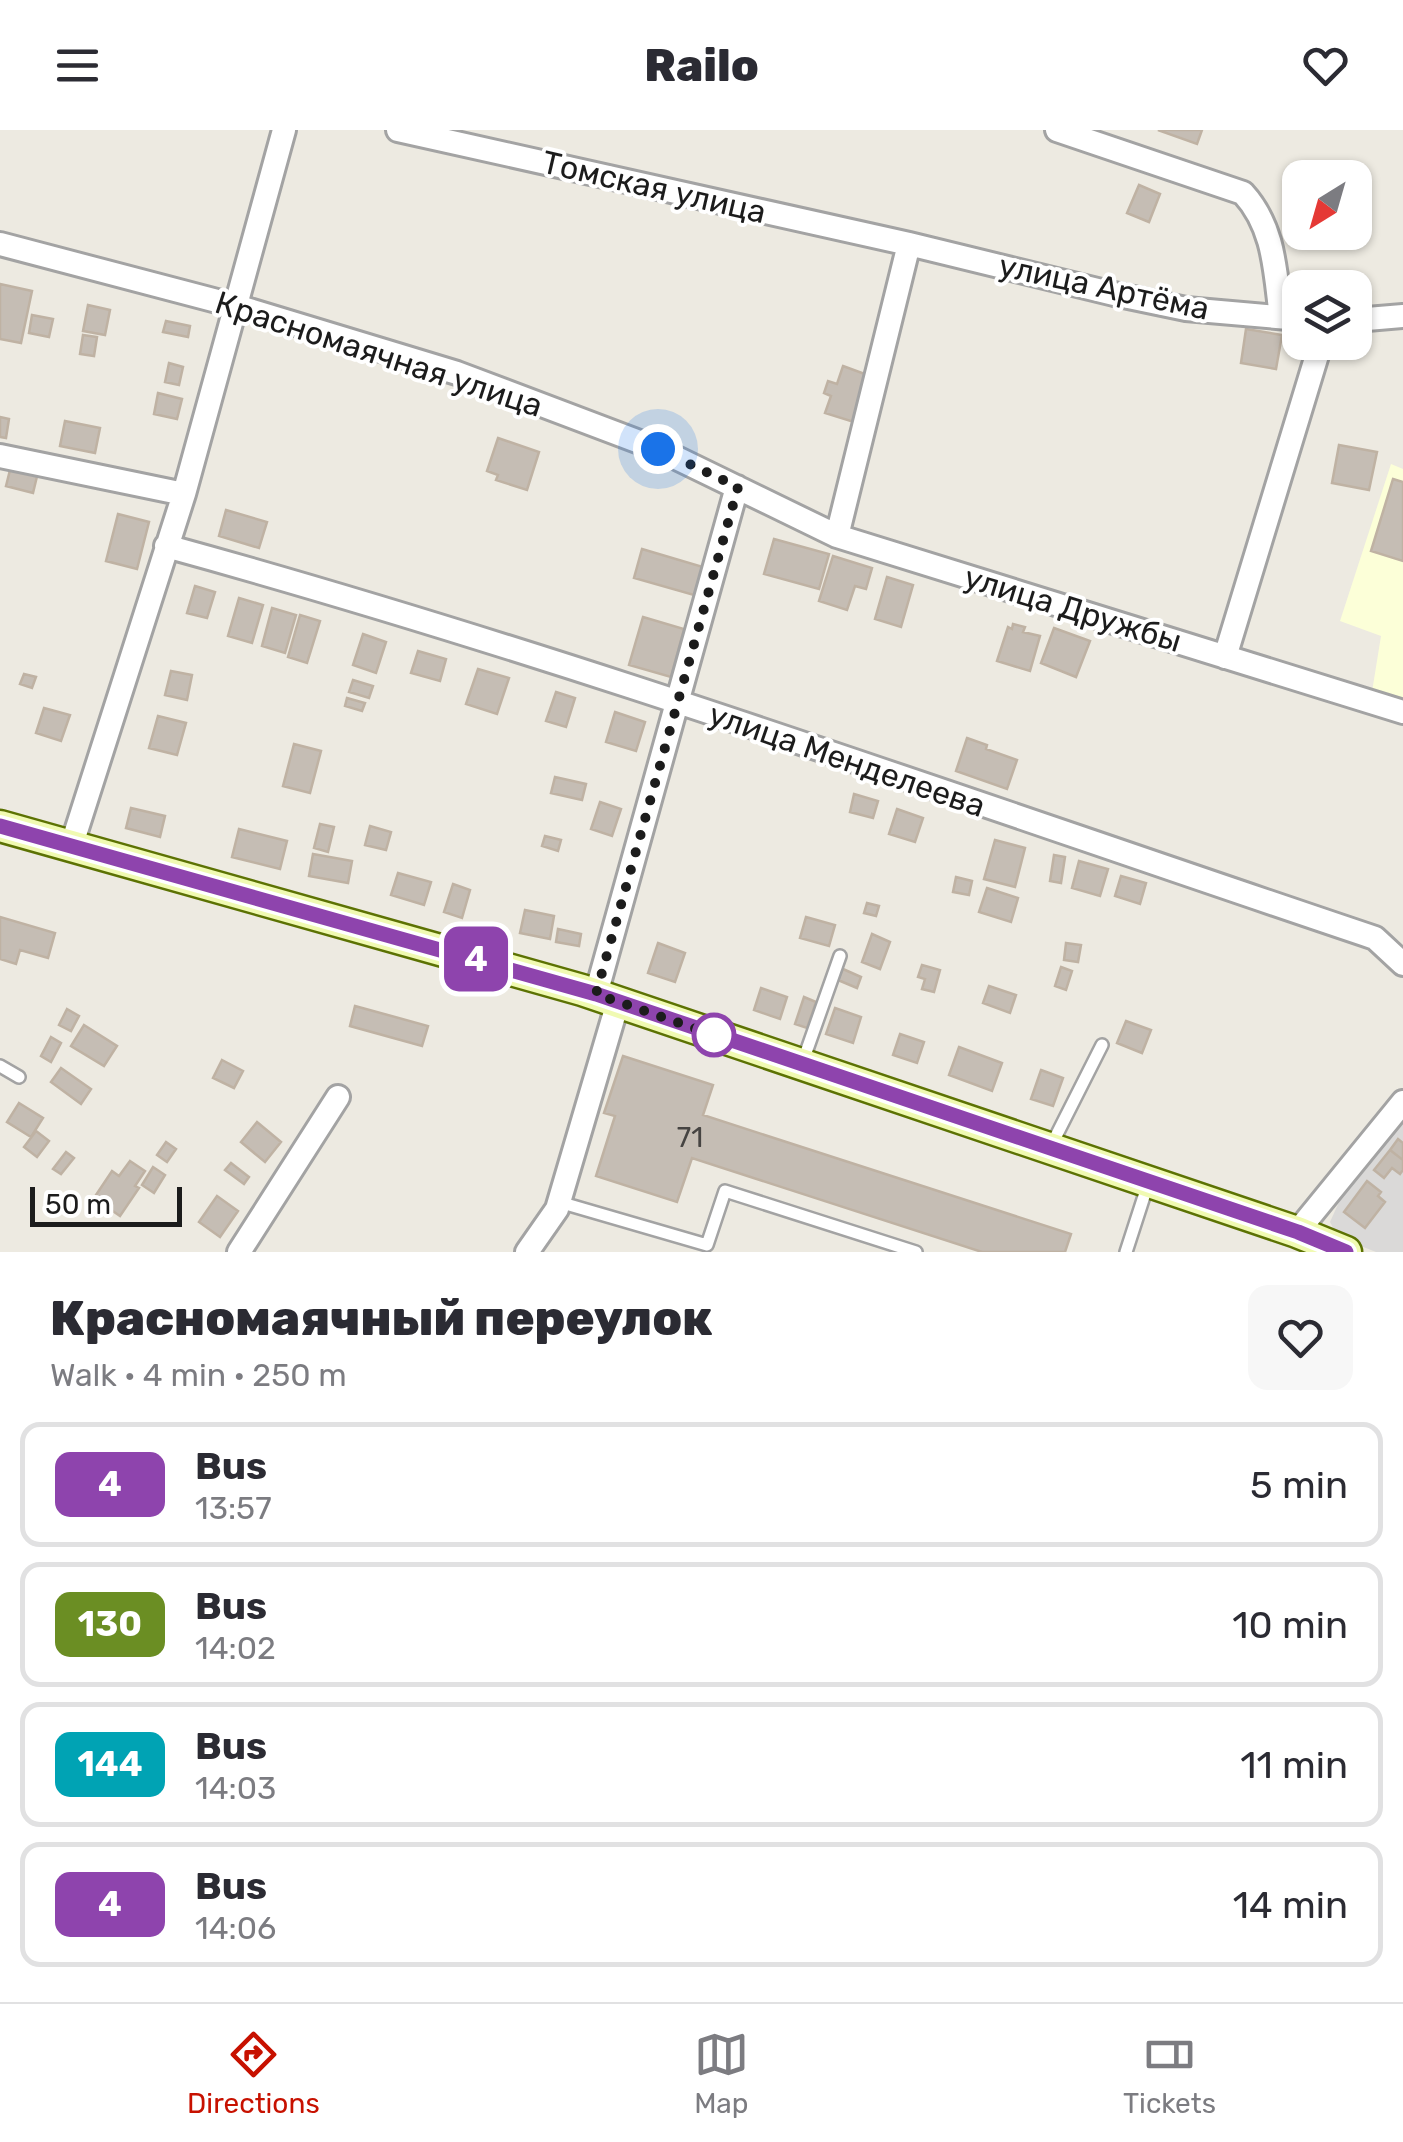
<!DOCTYPE html>
<html lang="en">
<head>
<meta charset="utf-8">
<style>
  :root { --surface:#fff; --page:#f7f7f7; --text:#2b2b33; --muted:#7c7c81; --line:#e1e1e2; --accent:#c71100 }
  body { margin:0; font-family:Rubik,sans-serif; background:var(--page); color:var(--text); height:100vh; display:flex; flex-direction:column; font-size:38px; white-space:nowrap }
  * { box-sizing:border-box; margin:0 }
  p { font-size:32px; color:var(--muted) }
  .icon { flex:none; width:55px; height:55px; fill:none; stroke:currentColor; stroke-width:2; stroke-linecap:round; stroke-linejoin:round }
  .map { position:relative; height:1122px; overflow:hidden }
  .details { display:flex; flex-direction:column; background:var(--surface); flex:1 }
  .details>* { flex:none }
  .badge { padding:0 20px; border-radius:15px; font-size:35px; line-height:65px }
  .needle { width:65px; rotate:217deg }
  .fabs { position:absolute; left:1282px; top:30px; display:grid; gap:20px }
  .fabs a { display:grid; place-items:center; width:90px; height:90px; border-radius:20px; background:var(--surface); box-shadow:0 2px 8px #0004; font-size:50px }
  .scale { position:absolute; left:30px; bottom:25px; width:152px; box-sizing:border-box; padding-left:10px; border:5px solid #1c1c1c; border-top:0; font-size:28px; line-height:35px; white-space:nowrap; color:#1c1c1c; -webkit-text-stroke:8px #fff; paint-order:stroke }
  .you { position:absolute; width:50px; height:50px; margin:-25px; border:8px solid #fff; border-radius:50%; background:#1a73e8; box-shadow:0 0 0 15px #1a73e833 }
  .map>.badge { position:absolute; translate:-50% -50%; box-shadow:0 0 0 5px #fff }
  .round { display:grid; place-items:center; flex:none; width:105px; height:105px; border-radius:20px; background:var(--page) }
  .overview { display:flex; align-items:center; justify-content:space-between; height:170px; padding:0 50px }
  h1 { font-size:48px; font-weight:800; line-height:75px }
  ul { padding:0; list-style:none }
  li { display:flex; align-items:center; gap:30px; height:125px; margin:0 20px 15px; padding:0 30px; border:5px solid var(--line); border-radius:20px }
  li div { flex:1 }
  li b { display:block; font-size:38px }
  li em { font-style:normal }
  li .badge { min-width:110px; font-weight:700; text-align:center }
  header { display:flex; justify-content:space-between; align-items:center; height:130px; padding:0 50px; background:var(--surface); font-size:45px; font-weight:800 }
  .tabs { display:flex; justify-content:space-around; align-items:center; height:140px; border-top:2px solid var(--line); background:var(--surface); font-size:28px; color:var(--muted) }
  .tabs a { display:grid; justify-items:center; gap:5px }
  .tabs .on { color:var(--accent) }
  .map>svg:first-child { display:block }
  .residential { fill:#dad9d8 }
  .education { fill:#fcffd8 }
  .building { fill:#c5bdb4; stroke:#bfb2a3; stroke-width:2.5 }
  .lines { fill:none; stroke-linecap:round; stroke-linejoin:round }
  .service-casing { stroke:#a3a3a3; stroke-width:16 }
  .minor-casing { stroke:#a3a3a3; stroke-width:28 }
  .secondary-casing { stroke:#5c7203; stroke-width:35 }
  .service { stroke:#fff; stroke-width:11 }
  .minor { stroke:#fff; stroke-width:22 }
  .secondary { stroke:#f0fab2; stroke-width:30 }
  .line-casing { stroke:#fff; stroke-width:22 }
  .line { stroke:#8e44ad; stroke-width:15 }
  .walk { stroke:#1c1c1c; stroke-width:10; stroke-dasharray:0 18 }
  .stop-dot { fill:#fff; stroke:#8e44ad; stroke-width:5 }
  .labels { text-anchor:middle; stroke-width:8; stroke-linejoin:round; paint-order:stroke }
  .number-label { font-size:28px; fill:#464442 }
  .street-label { font-size:32px; fill:#1c1c1c; stroke:#fff }
</style>
</head>
<body>
<header><svg class="icon" aria-label="menu" viewBox="0 0 24 24"><path d="M4 6h16M4 12h16M4 18h16"/></svg>Railo<svg class="icon" aria-label="heart" viewBox="0 0 24 24"><path d="M12 20l-8-8c-3-5 5-10 8-4 3-6 11-1 8 4z"/></svg></header>
<div class="map">
<svg width="1403" height="1122" viewBox="0 0 1403 1122">
  <rect width="100%" height="100%" fill="#edeae1"/>
  <!-- residential -->
  <path class="residential" d="M 1403,987 L 1403,1122 L 1376,1122 L 1338,1107 L 1330,1092 L 1344,1061 Z"/>
  <!-- education -->
  <path class="education" d="M 1391,334 L 1403,339 L 1403,578 L 1371,568 L 1381,506 L 1340,491 Z"/>
  <!-- building -->
  <path class="building" d="M 1158,0 L 1202,0 L 1197,14 Z
    M 1139,55 L 1160,64 L 1149,92 L 1127,83 Z
    M 0,154 L 32,161 L 21,213 L 0,209 Z
    M 88,175 L 110,180 L 105,205 L 83,201 Z
    M 32,185 L 53,189 L 49,207 L 29,203 Z
    M 166,191 L 190,196 L 188,207 L 163,202 Z
    M 1246,199 L 1282,205 L 1276,239 L 1241,233 Z
    M 83,205 L 97,207 L 94,226 L 80,224 Z
    M 169,233 L 183,237 L 179,255 L 165,252 Z
    M 843,236 L 873,247 L 857,293 L 825,283 L 831,266 L 824,263 L 828,251 L 837,254 Z
    M 158,263 L 182,269 L 177,289 L 154,284 Z
    M 0,287 L 9,289 L 6,308 L 0,307 Z
    M 65,291 L 100,298 L 95,323 L 60,316 Z
    M 498,308 L 539,322 L 527,360 L 496,350 L 498,345 L 487,341 Z
    M 1339,315 L 1377,322 L 1369,360 L 1332,353 Z
    M 12,332 L 39,338 L 33,363 L 6,356 Z
    M 1393,349 L 1403,352 L 1403,431 L 1371,421 Z
    M 226,380 L 267,392 L 259,418 L 219,406 Z
    M 118,384 L 149,392 L 137,439 L 106,431 Z
    M 774,409 L 829,424 L 819,459 L 764,444 Z
    M 642,419 L 703,437 L 694,465 L 634,448 Z
    M 833,426 L 872,438 L 866,459 L 855,456 L 847,480 L 819,471 Z
    M 887,447 L 913,455 L 901,497 L 875,489 Z
    M 195,456 L 215,462 L 207,488 L 187,483 Z
    M 239,468 L 263,475 L 252,513 L 228,506 Z
    M 272,478 L 296,485 L 285,523 L 262,516 Z
    M 300,485 L 320,491 L 307,533 L 288,527 Z
    M 643,487 L 684,499 L 671,547 L 629,535 Z
    M 1013,494 L 1025,497 L 1023,502 L 1040,506 L 1030,541 L 997,531 L 1008,497 L 1012,499 Z
    M 1054,498 L 1090,511 L 1076,547 L 1041,533 Z
    M 363,504 L 386,512 L 376,543 L 353,535 Z
    M 418,521 L 446,529 L 440,551 L 411,543 Z
    M 478,539 L 509,548 L 497,584 L 466,574 Z
    M 171,541 L 192,545 L 187,570 L 165,565 Z
    M 24,544 L 36,547 L 32,558 L 20,554 Z
    M 353,550 L 373,556 L 369,568 L 349,562 Z
    M 556,562 L 575,568 L 566,597 L 546,591 Z
    M 347,568 L 365,573 L 362,581 L 345,576 Z
    M 44,578 L 70,585 L 61,611 L 36,603 Z
    M 615,582 L 645,592 L 636,621 L 606,612 Z
    M 158,586 L 186,593 L 177,625 L 149,618 Z
    M 967,608 L 987,615 L 986,619 L 1017,630 L 1007,659 L 956,641 Z
    M 294,614 L 321,621 L 310,663 L 283,656 Z
    M 555,647 L 586,654 L 582,670 L 551,663 Z
    M 854,664 L 878,671 L 873,688 L 850,682 Z
    M 600,672 L 621,679 L 612,706 L 591,699 Z
    M 131,678 L 165,686 L 160,707 L 126,698 Z
    M 897,679 L 923,688 L 915,712 L 889,704 Z
    M 320,694 L 334,697 L 328,722 L 314,718 Z
    M 370,696 L 391,702 L 386,720 L 365,715 Z
    M 239,699 L 287,711 L 280,739 L 232,727 Z
    M 545,706 L 561,710 L 558,721 L 542,716 Z
    M 995,710 L 1025,718 L 1015,757 L 984,749 Z
    M 313,724 L 352,731 L 348,753 L 309,746 Z
    M 1054,725 L 1065,727 L 1061,753 L 1050,751 Z
    M 1079,731 L 1108,739 L 1100,766 L 1072,758 Z
    M 398,743 L 431,752 L 424,775 L 391,765 Z
    M 1121,746 L 1146,753 L 1140,774 L 1115,766 Z
    M 956,747 L 972,751 L 969,765 L 953,762 Z
    M 453,754 L 470,760 L 462,788 L 444,782 Z
    M 987,758 L 1018,768 L 1011,792 L 979,782 Z
    M 867,773 L 879,776 L 876,786 L 864,783 Z
    M 525,780 L 554,786 L 550,809 L 520,803 Z
    M 0,787 L 55,803 L 48,828 L 20,820 L 16,834 L 0,829 Z
    M 806,787 L 835,795 L 829,816 L 800,808 Z
    M 558,799 L 581,804 L 579,816 L 556,812 Z
    M 872,804 L 890,812 L 880,839 L 862,832 Z
    M 658,813 L 685,823 L 675,852 L 648,843 Z
    M 1066,813 L 1081,815 L 1078,832 L 1064,830 Z
    M 922,835 L 940,840 L 934,862 L 922,859 L 925,849 L 918,847 Z
    M 1061,837 L 1072,841 L 1066,860 L 1055,856 Z
    M 843,839 L 861,847 L 857,858 L 838,850 Z
    M 989,856 L 1016,865 L 1010,883 L 983,873 Z
    M 761,858 L 787,867 L 780,889 L 754,880 Z
    M 804,867 L 816,872 L 807,898 L 795,894 Z
    M 355,876 L 428,896 L 422,916 L 350,896 Z
    M 835,878 L 861,887 L 853,913 L 826,904 Z
    M 67,879 L 79,886 L 71,901 L 59,895 Z
    M 1126,891 L 1151,900 L 1142,923 L 1117,913 Z
    M 84,895 L 117,916 L 104,936 L 71,916 Z
    M 900,904 L 924,912 L 917,933 L 893,925 Z
    M 51,907 L 61,913 L 51,932 L 41,926 Z
    M 959,917 L 1002,933 L 992,961 L 949,945 Z
    M 623,926 L 713,955 L 703,985 L 1071,1104 L 1065,1122 L 982,1122 L 692,1028 L 677,1072 L 596,1046 L 615,986 L 604,983 Z
    M 222,930 L 243,941 L 234,958 L 213,948 Z
    M 61,938 L 91,959 L 81,974 L 51,952 Z
    M 1041,940 L 1063,948 L 1053,976 L 1031,969 Z
    M 19,973 L 43,988 L 31,1007 L 7,992 Z
    M 257,992 L 281,1012 L 265,1032 L 241,1012 Z
    M 36,1001 L 49,1011 L 37,1027 L 24,1017 Z
    M 1398,1009 L 1403,1013 L 1403,1030 L 1390,1020 Z
    M 166,1012 L 176,1019 L 167,1032 L 157,1025 Z
    M 1390,1020 L 1403,1030 L 1403,1040 L 1400,1044 L 1392,1038 L 1384,1048 L 1374,1040 Z
    M 66,1022 L 74,1028 L 61,1044 L 53,1039 Z
    M 130,1031 L 145,1041 L 135,1056 L 139,1058 L 120,1086 L 94,1068 L 112,1041 L 119,1046 Z
    M 231,1033 L 249,1047 L 244,1054 L 225,1040 Z
    M 153,1037 L 165,1045 L 154,1063 L 142,1055 Z
    M 1367,1051 L 1381,1062 L 1378,1066 L 1385,1072 L 1365,1098 L 1344,1082 Z
    M 217,1066 L 238,1081 L 220,1107 L 199,1092 Z"/>
  <g class="lines">
    <!-- service casing -->
    <g class="service-casing">
      <path id="service" d="M 803,931 L 840,826
        M 0,936 L 19,947
        M 1051,1016 L 1102,915
        M 559,1072 L 707,1115 L 725,1061 L 916,1122
        M 1126,1122 L 1148,1054"/>
    </g>
    <!-- minor casing -->
    <g class="minor-casing">
      <path id="minor" d="M 398,0 L 909,114 L 1114,164 L 1186,179 L 1300,189
        M 1057,0 L 1243,63 C 1275,98 1275,142 1281,187
        M 0,114 L 236,176 L 457,243 L 658,319 L 837,406 L 1403,582
        M 1355,190 L 1403,186
        M 0,326 L 184,364
        M 837,406 L 909,114
        M 166,416 C 574,528 973,673 1375,808 L 1403,834
        M 1225,527 L 1321,212
        M 72,714 L 184,364 L 284,0
        M 596,864 L 737,357
        M 1297,1102 L 1403,972
        M 239,1122 L 338,967
        M 527,1122 L 557,1079 L 618,872"/>
    </g>
    <!-- secondary casing -->
    <g class="secondary-casing">
      <path id="secondary" d="M 0,696 L 582,860 L 1297,1102 L 1346,1122"/>
    </g>
    <!-- service -->
    <use href="#service" class="service"/>
    <!-- minor -->
    <use href="#minor" class="minor"/>
    <!-- secondary -->
    <use href="#secondary" class="secondary"/>
  </g>
  <g class="lines">
    <!-- line casing -->
    <g class="line-casing">
      <path id="line" d="M 0,696 L 596,864 L 1298,1102 L 1346,1122"/>
    </g>
    <!-- line -->
    <use href="#line" class="line"/>
    <!-- walk -->
    <path class="walk" d="M 658,319 L 738,357 L 596,864 L 728,910 L 714,905"/>
  </g>
  <!-- markers -->
  <circle class="stop-dot" cx="714" cy="905" r="20"/>
  <g class="labels">
    <!-- number labels -->
    <g class="number-label">
      <text x="690" y="1017">71</text>
    </g>
    <!-- street labels -->
    <g class="street-label">
      <text transform="translate(654 57) rotate(13)" y="11">Томская улица</text>
      <text transform="translate(1104 157) rotate(12)" y="11">улица Артёма</text>
      <text transform="translate(379 224) rotate(18)" y="11">Красномаячная улица</text>
      <text transform="translate(1073 479) rotate(17)" y="11">улица Дружбы</text>
      <text transform="translate(847 630) rotate(19)" y="11">улица Менделеева</text>
    </g>
  </g>
</svg>
<div class="fabs">
<a><svg class="needle" viewBox="-14 -14 28 28"><path d="M0-13l5 13h-10z" fill="#e53935"/><path d="M0 13l5-13h-10z" fill="#7c7c81"/></svg></a>
<a><svg class="icon" aria-label="layers" viewBox="0 0 24 24"><path d="M12 4l9 5-9 5-9-5zM3 14l9 5 9-5"/></svg></a>
</div>
<div class="scale">50 m</div>
<div class="you" style="left:658px;top:319px"></div>
<b class="badge" style="left:476px;top:829px;background:#8e44ad;color:#fff">4</b>
</div>
<section class="details">
<div class="overview"><div><h1>Красномаячный переулок</h1><p>Walk · 4 min · 250 m</p></div><a class="round"><svg class="icon" aria-label="heart" viewBox="0 0 24 24"><path d="M12 20l-8-8c-3-5 5-10 8-4 3-6 11-1 8 4z"/></svg></a></div>
<ul>
<li><span class="badge" style="background:#8e44ad;color:#fff">4</span><div><b>Bus</b><p>13:57</p></div><em>5 min</em></li>
<li><span class="badge" style="background:#6b8e23;color:#fff">130</span><div><b>Bus</b><p>14:02</p></div><em>10 min</em></li>
<li><span class="badge" style="background:#00a3b4;color:#fff">144</span><div><b>Bus</b><p>14:03</p></div><em>11 min</em></li>
<li><span class="badge" style="background:#8e44ad;color:#fff">4</span><div><b>Bus</b><p>14:06</p></div><em>14 min</em></li>
</ul>
</section>
<nav class="tabs">
<a class="on"><svg class="icon" aria-label="directions" viewBox="0 0 24 24"><path d="M12 3l9 9-9 9-9-9zM9 14v-3h6M13 9l2 2-2 2"/></svg>Directions</a>
<a><svg class="icon" aria-label="map" viewBox="0 0 24 24"><path d="M3 6l6-2 6 2 6-2v14l-6 2-6-2-6 2zM9 4v14M15 6v14"/></svg>Map</a>
<a><svg class="icon" aria-label="tickets" viewBox="0 0 24 24"><path d="M3 7h18v10H3zM15 7v10"/></svg>Tickets</a>
</nav>
</body>
</html>
